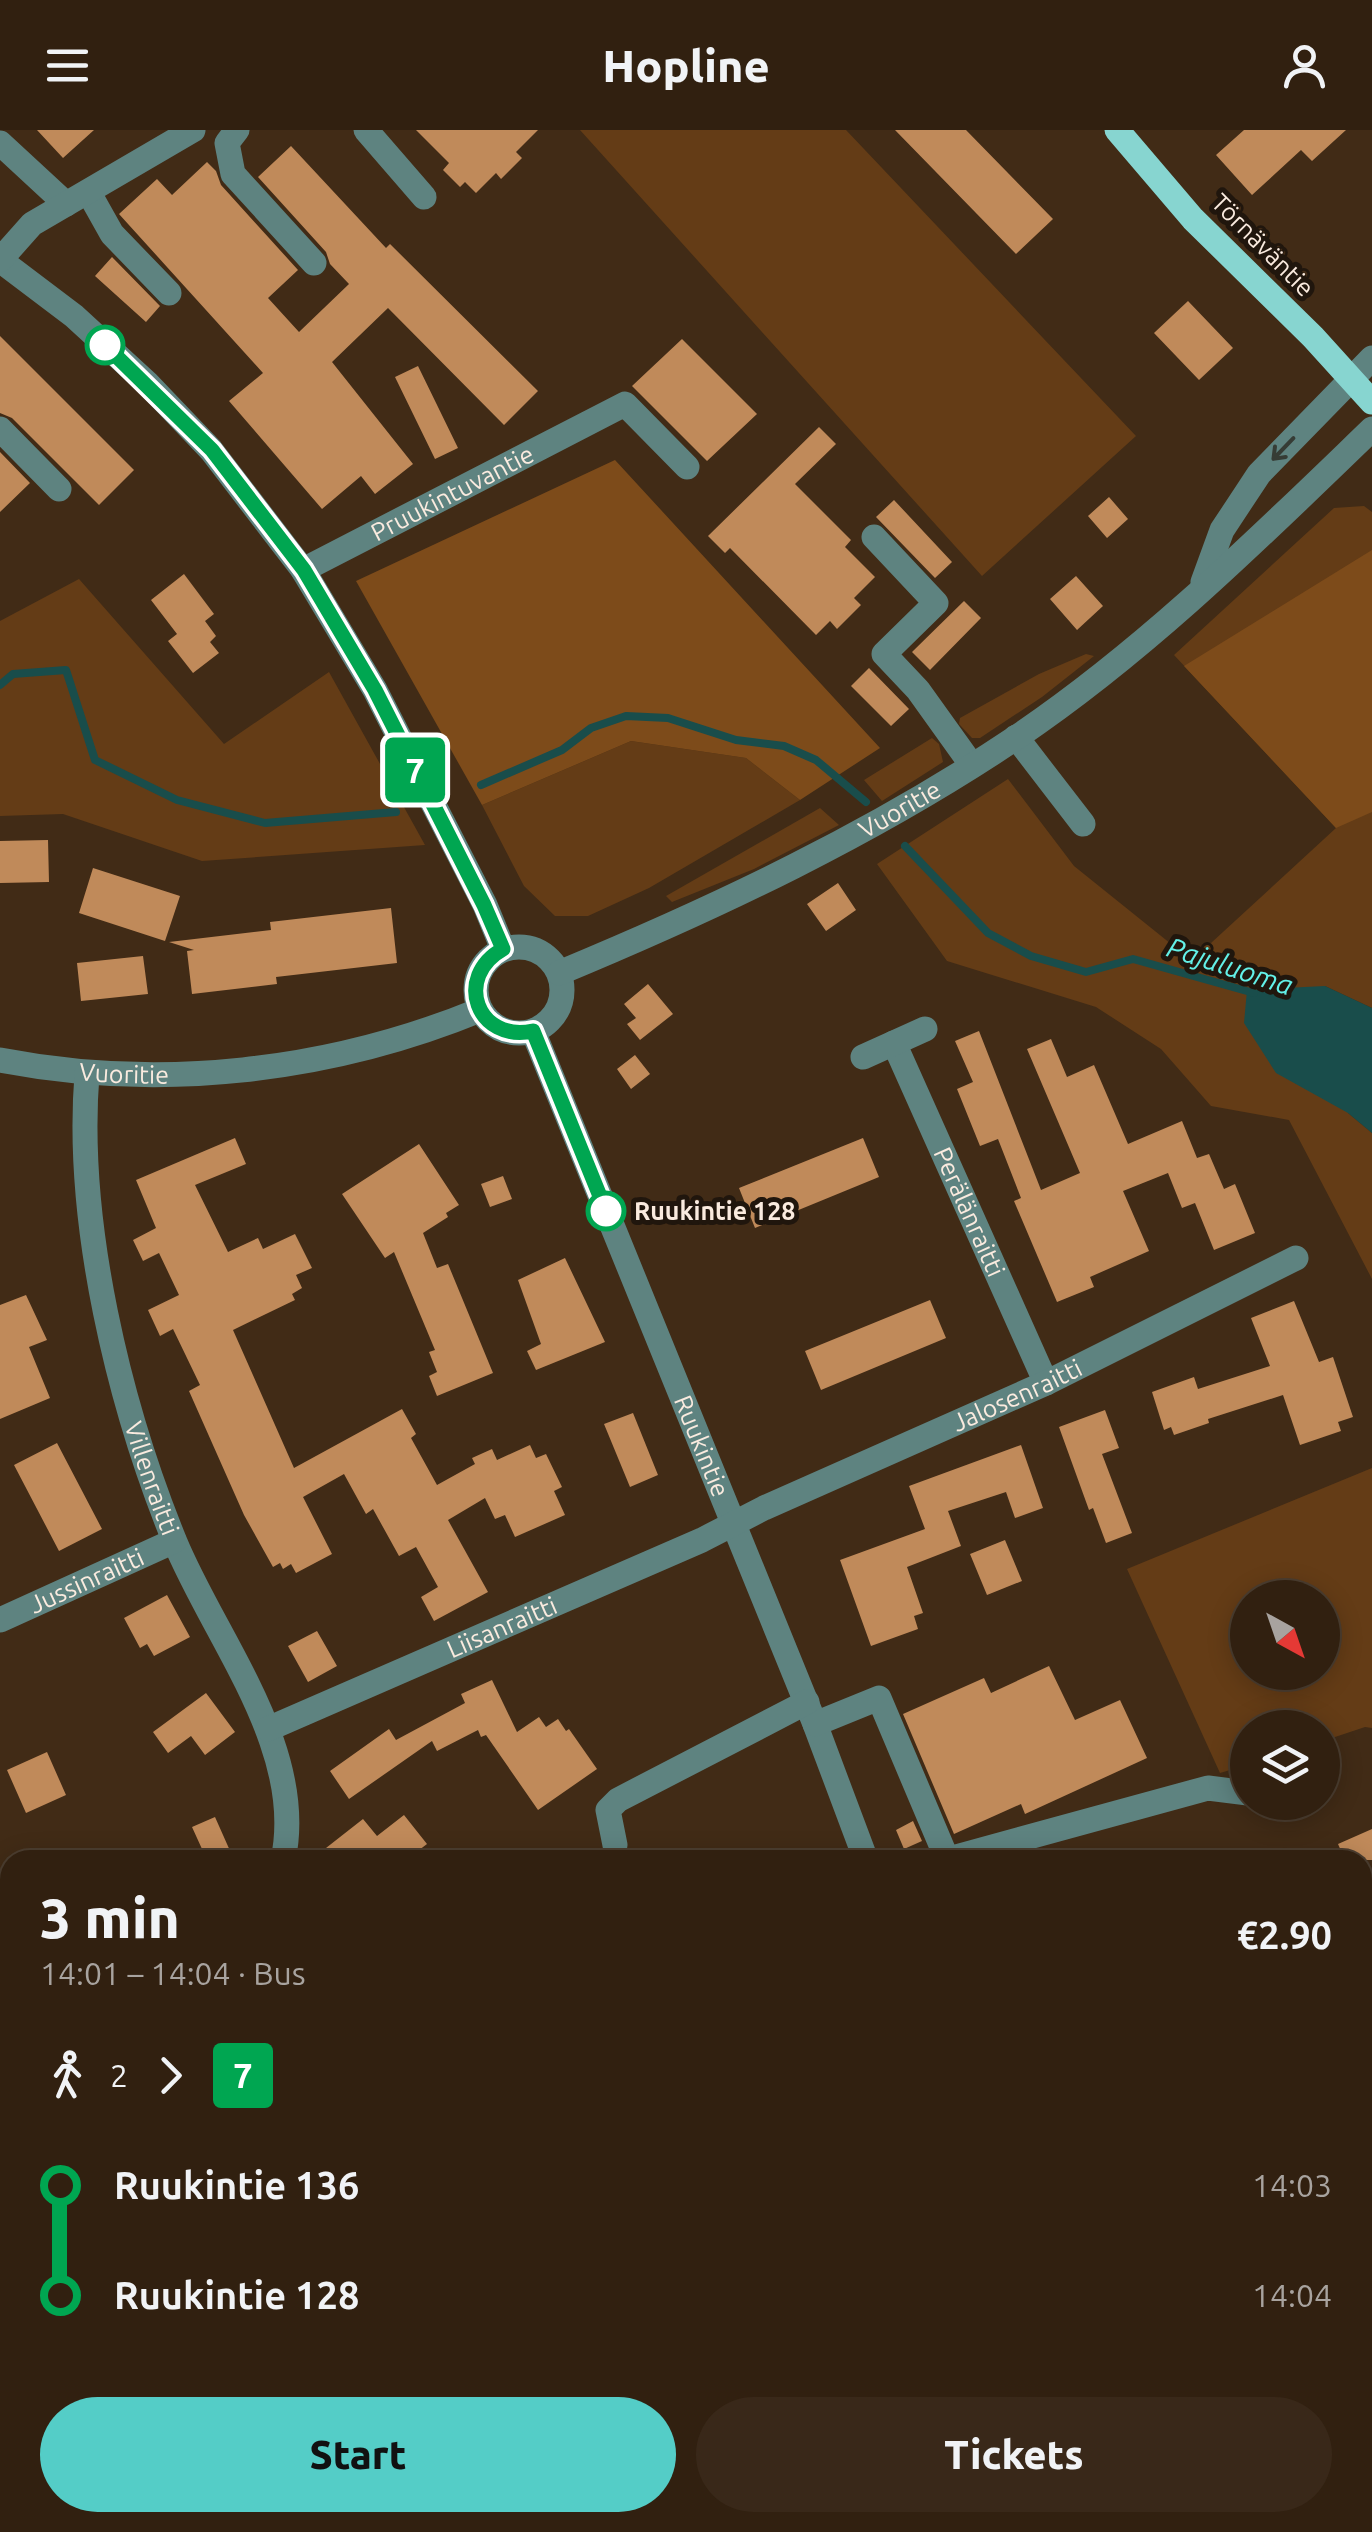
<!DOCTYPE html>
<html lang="en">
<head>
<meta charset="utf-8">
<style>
  :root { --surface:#312010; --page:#392819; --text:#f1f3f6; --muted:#a8a39f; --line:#4c3e30; --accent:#54cdc7 }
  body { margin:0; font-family:Ubuntu,sans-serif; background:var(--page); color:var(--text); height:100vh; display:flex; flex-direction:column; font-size:38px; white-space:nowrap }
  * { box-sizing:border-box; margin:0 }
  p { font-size:32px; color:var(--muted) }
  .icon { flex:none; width:55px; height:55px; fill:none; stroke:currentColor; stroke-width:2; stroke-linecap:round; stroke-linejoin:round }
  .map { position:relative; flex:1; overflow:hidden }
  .drawer { position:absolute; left:0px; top:1720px; width:1372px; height:682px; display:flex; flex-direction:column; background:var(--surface); border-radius:30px 30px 0 0; box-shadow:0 5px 25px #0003,0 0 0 2px var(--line) }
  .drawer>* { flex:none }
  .badge { padding:0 20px; border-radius:8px; font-size:35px; line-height:65px }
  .needle { width:65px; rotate:140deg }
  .controls { position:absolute; left:1230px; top:1450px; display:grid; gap:20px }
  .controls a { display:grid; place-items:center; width:110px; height:110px; border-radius:50%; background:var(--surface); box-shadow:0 5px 25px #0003,0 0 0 2px var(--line); font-size:50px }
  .map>.badge { position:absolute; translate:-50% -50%; box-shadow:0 0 0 5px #fff }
  .legs { display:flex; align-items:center; gap:15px; height:110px; padding:0 40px; font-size:32px }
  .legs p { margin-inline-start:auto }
  .head { display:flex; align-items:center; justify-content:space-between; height:170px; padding:0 40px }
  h1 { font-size:55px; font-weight:800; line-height:75px }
  .action { display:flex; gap:20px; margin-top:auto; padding:20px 40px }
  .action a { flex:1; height:115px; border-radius:60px; background:var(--accent); color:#111; font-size:40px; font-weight:800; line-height:115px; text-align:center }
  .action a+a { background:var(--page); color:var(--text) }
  ul { padding:0 40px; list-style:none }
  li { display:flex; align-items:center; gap:35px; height:110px; font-size:38px }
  li i { display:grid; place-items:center; width:15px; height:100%; margin:0 12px; background:currentColor }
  li i::after { content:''; width:25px; height:25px; margin:-12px; border:8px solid; border-radius:50%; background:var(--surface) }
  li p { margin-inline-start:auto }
  li:first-child i { background:linear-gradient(#0000 50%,currentColor 0) }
  li:last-child i { background:linear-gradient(currentColor 50%,#0000 0) }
  header { display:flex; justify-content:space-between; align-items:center; height:130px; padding:0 40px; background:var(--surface); font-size:45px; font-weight:800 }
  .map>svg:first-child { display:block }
  .green { fill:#643c16; fill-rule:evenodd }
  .forest { fill:#7d4b1a }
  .water { fill:#194d4b }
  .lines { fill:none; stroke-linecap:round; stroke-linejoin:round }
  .stream { stroke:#194d4b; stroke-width:8 }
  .building { fill:#c08a5a }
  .minor { stroke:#5e8380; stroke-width:25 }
  .major { stroke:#87d5d0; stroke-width:25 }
  .oneway { stroke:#363c35 }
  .line-1-casing { stroke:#fff; stroke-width:22 }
  .line-1 { stroke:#00a651; stroke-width:15 }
  .stop-1-dot { fill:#fff; stroke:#00a651; stroke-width:5 }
  .labels { text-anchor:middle; stroke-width:10; stroke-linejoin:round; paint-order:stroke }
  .street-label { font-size:25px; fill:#faebdf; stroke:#20160d }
  .stop-label { font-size:25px; font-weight:bold; fill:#faebdf; stroke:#20160d; text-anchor:start }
  .water-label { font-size:28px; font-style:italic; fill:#63f0e8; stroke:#20160d }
</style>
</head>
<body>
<header><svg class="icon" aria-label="menu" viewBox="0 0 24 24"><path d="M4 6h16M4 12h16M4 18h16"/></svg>Hopline<svg class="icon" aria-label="person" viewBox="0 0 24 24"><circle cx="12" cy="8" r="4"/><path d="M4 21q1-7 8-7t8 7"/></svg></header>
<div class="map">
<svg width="1372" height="2402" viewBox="0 0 1372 2402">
  <rect width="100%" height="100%" fill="#412b16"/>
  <!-- green -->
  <path class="green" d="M 580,0 L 846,0 L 1136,306 L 982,446 Z
    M 1364,376 L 1372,382 L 1372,878 L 1325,856 L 1348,983 L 1372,1003 L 1372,1149 L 1289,990 L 1211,976 L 1161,919 L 1096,877 L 947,831 L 877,734 L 1008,649 L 1074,736 L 1186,826 L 1211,813 L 1336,698 L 1174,525 L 1334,378 Z
    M 79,449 L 224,614 L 329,542 L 425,715 L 202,731 L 63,684 L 0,686 L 0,491 Z
    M 1086,524 L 1094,526 L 1042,567 L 980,608 L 972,608 L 959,594 L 960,588 L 1039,544 Z
    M 932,608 L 939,614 L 943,632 L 882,671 L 864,650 Z
    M 631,611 L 746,628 L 800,670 L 649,758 L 588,786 L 555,786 L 524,756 L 482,675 Z
    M 820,678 L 839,695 L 754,739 L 672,772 L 666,766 Z
    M 1372,1338 L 1372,1598 L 1365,1597 L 1323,1611 L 1322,1598 L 1248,1598 L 1247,1635 L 1220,1643 L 1127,1439 ZM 1248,1468 L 1322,1468 L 1322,1542 L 1248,1542 Z"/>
  <!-- forest -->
  <path class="forest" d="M 615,330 L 880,618 L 800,670 L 746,628 L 631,611 L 482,675 L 356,451 Z
    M 1372,420 L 1372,682 L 1336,698 L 1184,536 Z"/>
  <!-- water -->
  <path class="water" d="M 1325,856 L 1372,878 L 1372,1003 L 1348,983 L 1276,943 L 1244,893 L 1247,860 Z"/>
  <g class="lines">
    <!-- stream -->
    <path class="stream" d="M 0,555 L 13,544 L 66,540 L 95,630 L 177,670 L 265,693 L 396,682
      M 481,655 L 562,620 L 591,598 L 626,586 L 668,588 L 736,610 L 784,616 L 816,630 L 866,672
      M 905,716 L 988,803 L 1031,826 L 1086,842 L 1133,829 L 1254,863"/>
  </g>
  <!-- building -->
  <path class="building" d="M 37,0 L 94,0 L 63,28 Z
    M 416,0 L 538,0 L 516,22 L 522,28 L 501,49 L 496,43 L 476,63 L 465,52 L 460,57 L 443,40 L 449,33 Z
    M 895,0 L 966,0 L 1053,89 L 1016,124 Z
    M 1244,0 L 1346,0 L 1312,31 L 1301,20 L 1252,65 L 1216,25 Z
    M 291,16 L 386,118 L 390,114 L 538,261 L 504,295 L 388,178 L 332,232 L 413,334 L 375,364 L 361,346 L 322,379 L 229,271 L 263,243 L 119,84 L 157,49 L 172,65 L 207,32 L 216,41 L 221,55 L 298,140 L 268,168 L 299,202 L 349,154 L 330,134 L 326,122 L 258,47 Z
    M 112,127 L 160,176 L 146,192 L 95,146 Z
    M 1188,171 L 1233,218 L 1199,250 L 1154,203 Z
    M 0,206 L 134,340 L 99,375 L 12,288 L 0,283 Z
    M 682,209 L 757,284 L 707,331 L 632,256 Z
    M 418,236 L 458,318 L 435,329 L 395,247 Z
    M 819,297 L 836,314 L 795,354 L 851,410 L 845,417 L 875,447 L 854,468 L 861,475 L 837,499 L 830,491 L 816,505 L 730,418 L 725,423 L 708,406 Z
    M 0,322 L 30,353 L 0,382 Z
    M 1109,367 L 1128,389 L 1107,408 L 1088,386 Z
    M 894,370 L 952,432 L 935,448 L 876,387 Z
    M 184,444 L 214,484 L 205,491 L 216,506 L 210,512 L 219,523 L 193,543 L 168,511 L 177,504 L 151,470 Z
    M 1076,446 L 1103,476 L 1077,500 L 1050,469 Z
    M 964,471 L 981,488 L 930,540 L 912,522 Z
    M 869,538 L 909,579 L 891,596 L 851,556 Z
    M 48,710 L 49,752 L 0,753 L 0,711 Z
    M 93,738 L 180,766 L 165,811 L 79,783 Z
    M 838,753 L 856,780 L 826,801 L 807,774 Z
    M 391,778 L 397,833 L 276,847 L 277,854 L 192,864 L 187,821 L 194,820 L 169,812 L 271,800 L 270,792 Z
    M 143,826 L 148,864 L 81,871 L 77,833 Z
    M 648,854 L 673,884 L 640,910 L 627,894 L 636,888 L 624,874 Z
    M 979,901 L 1041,1060 L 1080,1043 L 1027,919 L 1051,909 L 1067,947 L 1094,935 L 1128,1014 L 1182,991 L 1197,1028 L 1209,1024 L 1224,1059 L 1235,1054 L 1255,1103 L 1214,1120 L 1195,1073 L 1182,1078 L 1168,1043 L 1123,1061 L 1149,1121 L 1090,1147 L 1094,1157 L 1057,1172 L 1014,1071 L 1021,1068 L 998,1009 L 980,1016 L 957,959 L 973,952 L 955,911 Z
    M 635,925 L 650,944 L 631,959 L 617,939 Z
    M 235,1008 L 246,1034 L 195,1055 L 228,1122 L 258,1108 L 263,1119 L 295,1104 L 312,1138 L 296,1145 L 302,1158 L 292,1164 L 295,1170 L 233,1200 L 294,1338 L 402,1279 L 416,1304 L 411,1308 L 437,1355 L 475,1334 L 472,1328 L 492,1319 L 497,1330 L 530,1315 L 536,1328 L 546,1324 L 562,1357 L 554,1361 L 565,1385 L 515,1407 L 505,1385 L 495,1389 L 485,1368 L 448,1390 L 488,1462 L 434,1491 L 421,1467 L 438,1457 L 416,1417 L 399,1426 L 373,1379 L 366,1384 L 344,1344 L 303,1367 L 332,1424 L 296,1443 L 291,1434 L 283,1439 L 280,1433 L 273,1437 L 244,1385 L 189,1261 L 200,1255 L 173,1199 L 160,1206 L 148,1180 L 179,1165 L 159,1123 L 143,1131 L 133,1110 L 156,1098 L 136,1050 Z
    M 863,1008 L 879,1047 L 755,1098 L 739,1058 Z
    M 419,1014 L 459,1075 L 446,1083 L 448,1087 L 423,1103 L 437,1138 L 448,1134 L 493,1243 L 437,1266 L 429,1246 L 437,1242 L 429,1222 L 435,1220 L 394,1122 L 385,1128 L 342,1064 Z
    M 503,1046 L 512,1069 L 490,1077 L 481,1054 Z
    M 565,1128 L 605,1212 L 536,1240 L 527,1221 L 541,1214 L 518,1150 Z
    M 26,1165 L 47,1210 L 29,1217 L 50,1268 L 0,1289 L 0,1175 Z
    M 930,1170 L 946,1208 L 821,1260 L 805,1221 Z
    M 1294,1171 L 1319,1232 L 1333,1227 L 1353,1287 L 1338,1292 L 1341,1301 L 1300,1315 L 1283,1265 L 1208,1289 L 1209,1293 L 1174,1305 L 1171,1297 L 1164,1300 L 1152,1262 L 1194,1247 L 1198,1259 L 1270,1236 L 1251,1188 Z
    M 1105,1280 L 1119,1318 L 1102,1324 L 1132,1403 L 1106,1413 L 1093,1378 L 1089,1380 L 1059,1297 Z
    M 633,1283 L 658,1345 L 630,1357 L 604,1294 Z
    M 57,1313 L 102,1399 L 59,1421 L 14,1335 Z
    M 1021,1315 L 1043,1378 L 1015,1388 L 1006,1362 L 948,1381 L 961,1416 L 907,1437 L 923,1483 L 914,1486 L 918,1499 L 871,1516 L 840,1430 L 925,1399 L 909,1356 Z
    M 1005,1410 L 1022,1451 L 987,1465 L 970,1424 Z
    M 167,1465 L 190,1507 L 154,1526 L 147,1514 L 140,1518 L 124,1488 Z
    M 317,1501 L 337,1536 L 308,1552 L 288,1516 Z
    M 1049,1536 L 1075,1590 L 1120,1570 L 1147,1628 L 1025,1684 L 1021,1674 L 954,1704 L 903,1584 L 984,1548 L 991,1563 Z
    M 492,1550 L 517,1602 L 539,1587 L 546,1597 L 558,1589 L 566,1601 L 569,1599 L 597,1639 L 538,1680 L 486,1605 L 481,1607 L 478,1600 L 437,1621 L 432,1611 L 349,1669 L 330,1641 L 389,1599 L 396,1610 L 465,1573 L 461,1564 Z
    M 206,1563 L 235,1602 L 205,1625 L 191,1606 L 168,1623 L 153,1602 Z
    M 47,1622 L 66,1665 L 26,1683 L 7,1640 Z
    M 404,1685 L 427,1714 L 406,1730 L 336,1730 L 326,1718 L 363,1689 L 377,1706 Z
    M 215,1687 L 231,1723 L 207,1730 L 192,1697 Z
    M 913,1691 L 922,1711 L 904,1719 L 896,1700 Z
    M 1372,1699 L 1372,1730 L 1345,1730 L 1338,1714 Z"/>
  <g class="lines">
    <!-- minor -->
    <g class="minor">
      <path d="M 237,0 L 227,13 L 233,44 L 314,133"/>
      <path d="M 366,0 L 424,67"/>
      <path d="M 0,13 L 66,74"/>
      <path d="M 89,63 L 112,104 L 169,163"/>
      <path d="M 0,130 L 74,186 L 147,253 L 211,320 L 303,440 L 375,560 L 485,775 L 503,819"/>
      <path d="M 0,130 L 32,94 L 193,0"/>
      <path d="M 0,299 L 59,359"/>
      <path d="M 874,407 L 936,473 L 884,524 L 918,560 L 971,634"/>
      <path id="s1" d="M 303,440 L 625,274 L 687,337"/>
      <path d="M 1203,452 L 1222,400 L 1259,344 L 1372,228"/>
      <path d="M 1016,607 L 1083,694"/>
      <circle cx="519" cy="860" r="43"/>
      <path id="s2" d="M 559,843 C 718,777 874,703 1017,607 C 1146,520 1260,407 1372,299"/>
      <path id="s3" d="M 533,901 L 815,1594 L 866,1730"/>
      <path id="s4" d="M 894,913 L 1046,1253"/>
      <path d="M 863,927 L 925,899"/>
      <path id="s5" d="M 0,930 C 160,961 329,942 480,880"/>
      <path id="s6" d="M 87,944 C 75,1093 119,1275 175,1412 C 215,1509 307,1619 283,1730"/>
      <path id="s7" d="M 0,1490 L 174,1411"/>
      <path d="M 815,1594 L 879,1568 L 947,1729"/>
      <path id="s8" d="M 268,1599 L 702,1410 L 764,1378 L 1046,1253 L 1296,1128"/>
      <path d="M 615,1715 L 608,1680 L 618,1670 L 807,1572"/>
      <path d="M 945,1730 L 1208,1658 L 1248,1663"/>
      <path d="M 1362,1919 L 1372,1914"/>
      <path d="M 0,1934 L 10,1929"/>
      <path d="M 1362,2261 L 1372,2257"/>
      <path d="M 590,2392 L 604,2402"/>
      <path d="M 301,2402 L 323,2392"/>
      <path d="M 1038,2402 L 1084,2392"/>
    </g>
    <!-- major -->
    <path class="major" d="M 1117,0 L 1193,89 L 1313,207 L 1372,272"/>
  </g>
  <!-- one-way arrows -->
  <defs><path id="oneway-shaft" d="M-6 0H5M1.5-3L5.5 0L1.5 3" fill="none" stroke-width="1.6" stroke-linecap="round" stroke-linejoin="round" transform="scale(2.5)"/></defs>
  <use class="oneway" href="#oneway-shaft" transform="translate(1283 319) rotate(134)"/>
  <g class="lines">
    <!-- line-1 casing -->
    <g class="line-1-casing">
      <path id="line-1" d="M 105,215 L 212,320 L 304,440 L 375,560 L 484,775 L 503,819 C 453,847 477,913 533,901 L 606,1081"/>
    </g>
    <!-- line-1 -->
    <use href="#line-1" class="line-1"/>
  </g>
  <!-- markers -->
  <g class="stop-1-dot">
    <circle cx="105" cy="215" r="18"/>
    <circle cx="606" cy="1081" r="18"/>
  </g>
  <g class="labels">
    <!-- street labels -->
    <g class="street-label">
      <text transform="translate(1263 115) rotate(45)" y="9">Törnäväntie</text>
      <text dy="9" stroke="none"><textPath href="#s1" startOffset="168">Pruukintuvantie</textPath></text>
      <text dy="9" stroke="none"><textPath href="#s2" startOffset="378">Vuoritie</textPath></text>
      <text dy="9" stroke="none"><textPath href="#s5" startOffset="125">Vuoritie</textPath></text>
      <text dy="9" stroke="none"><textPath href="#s4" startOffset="185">Perälänraitti</textPath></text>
      <text dy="9" stroke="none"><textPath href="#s8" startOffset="820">Jalosenraitti</textPath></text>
      <text dy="9" stroke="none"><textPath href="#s3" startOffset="448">Ruukintie</textPath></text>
      <text dy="9" stroke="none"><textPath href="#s6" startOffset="412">Villenraitti</textPath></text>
      <text dy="9" stroke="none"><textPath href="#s7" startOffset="95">Jussinraitti</textPath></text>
      <text dy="9" stroke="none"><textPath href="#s8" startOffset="255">Liisanraitti</textPath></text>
    </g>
    <!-- stop labels -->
    <g class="stop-label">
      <text x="634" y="1090">Ruukintie 128</text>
    </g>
    <!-- water labels -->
    <g class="water-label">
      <text transform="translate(1230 836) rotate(18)" y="10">Pajuluoma</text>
    </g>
  </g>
</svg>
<div class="controls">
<a><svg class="needle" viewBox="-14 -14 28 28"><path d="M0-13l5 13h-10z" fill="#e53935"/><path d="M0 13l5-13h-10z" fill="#a8a39f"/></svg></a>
<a><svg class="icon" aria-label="layers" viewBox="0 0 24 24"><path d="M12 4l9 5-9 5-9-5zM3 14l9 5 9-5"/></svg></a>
</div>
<b class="badge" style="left:415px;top:640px;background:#00a651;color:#fff">7</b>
<section class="drawer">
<div class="head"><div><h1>3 min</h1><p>14:01 – 14:04 · Bus</p></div><b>€2.90</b></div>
<div class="legs"><svg class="icon" aria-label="walk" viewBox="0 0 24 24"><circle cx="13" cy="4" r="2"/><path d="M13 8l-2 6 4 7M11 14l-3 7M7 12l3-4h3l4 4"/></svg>2<svg class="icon" aria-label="forward" viewBox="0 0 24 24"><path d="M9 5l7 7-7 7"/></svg><b class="badge" style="background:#00a651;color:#fff">7</b></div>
<ul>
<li><i style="color:#00a651"></i><b>Ruukintie 136</b><p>14:03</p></li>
<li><i style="color:#00a651"></i><b>Ruukintie 128</b><p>14:04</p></li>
</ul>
<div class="action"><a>Start</a><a>Tickets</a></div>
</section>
</div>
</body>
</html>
